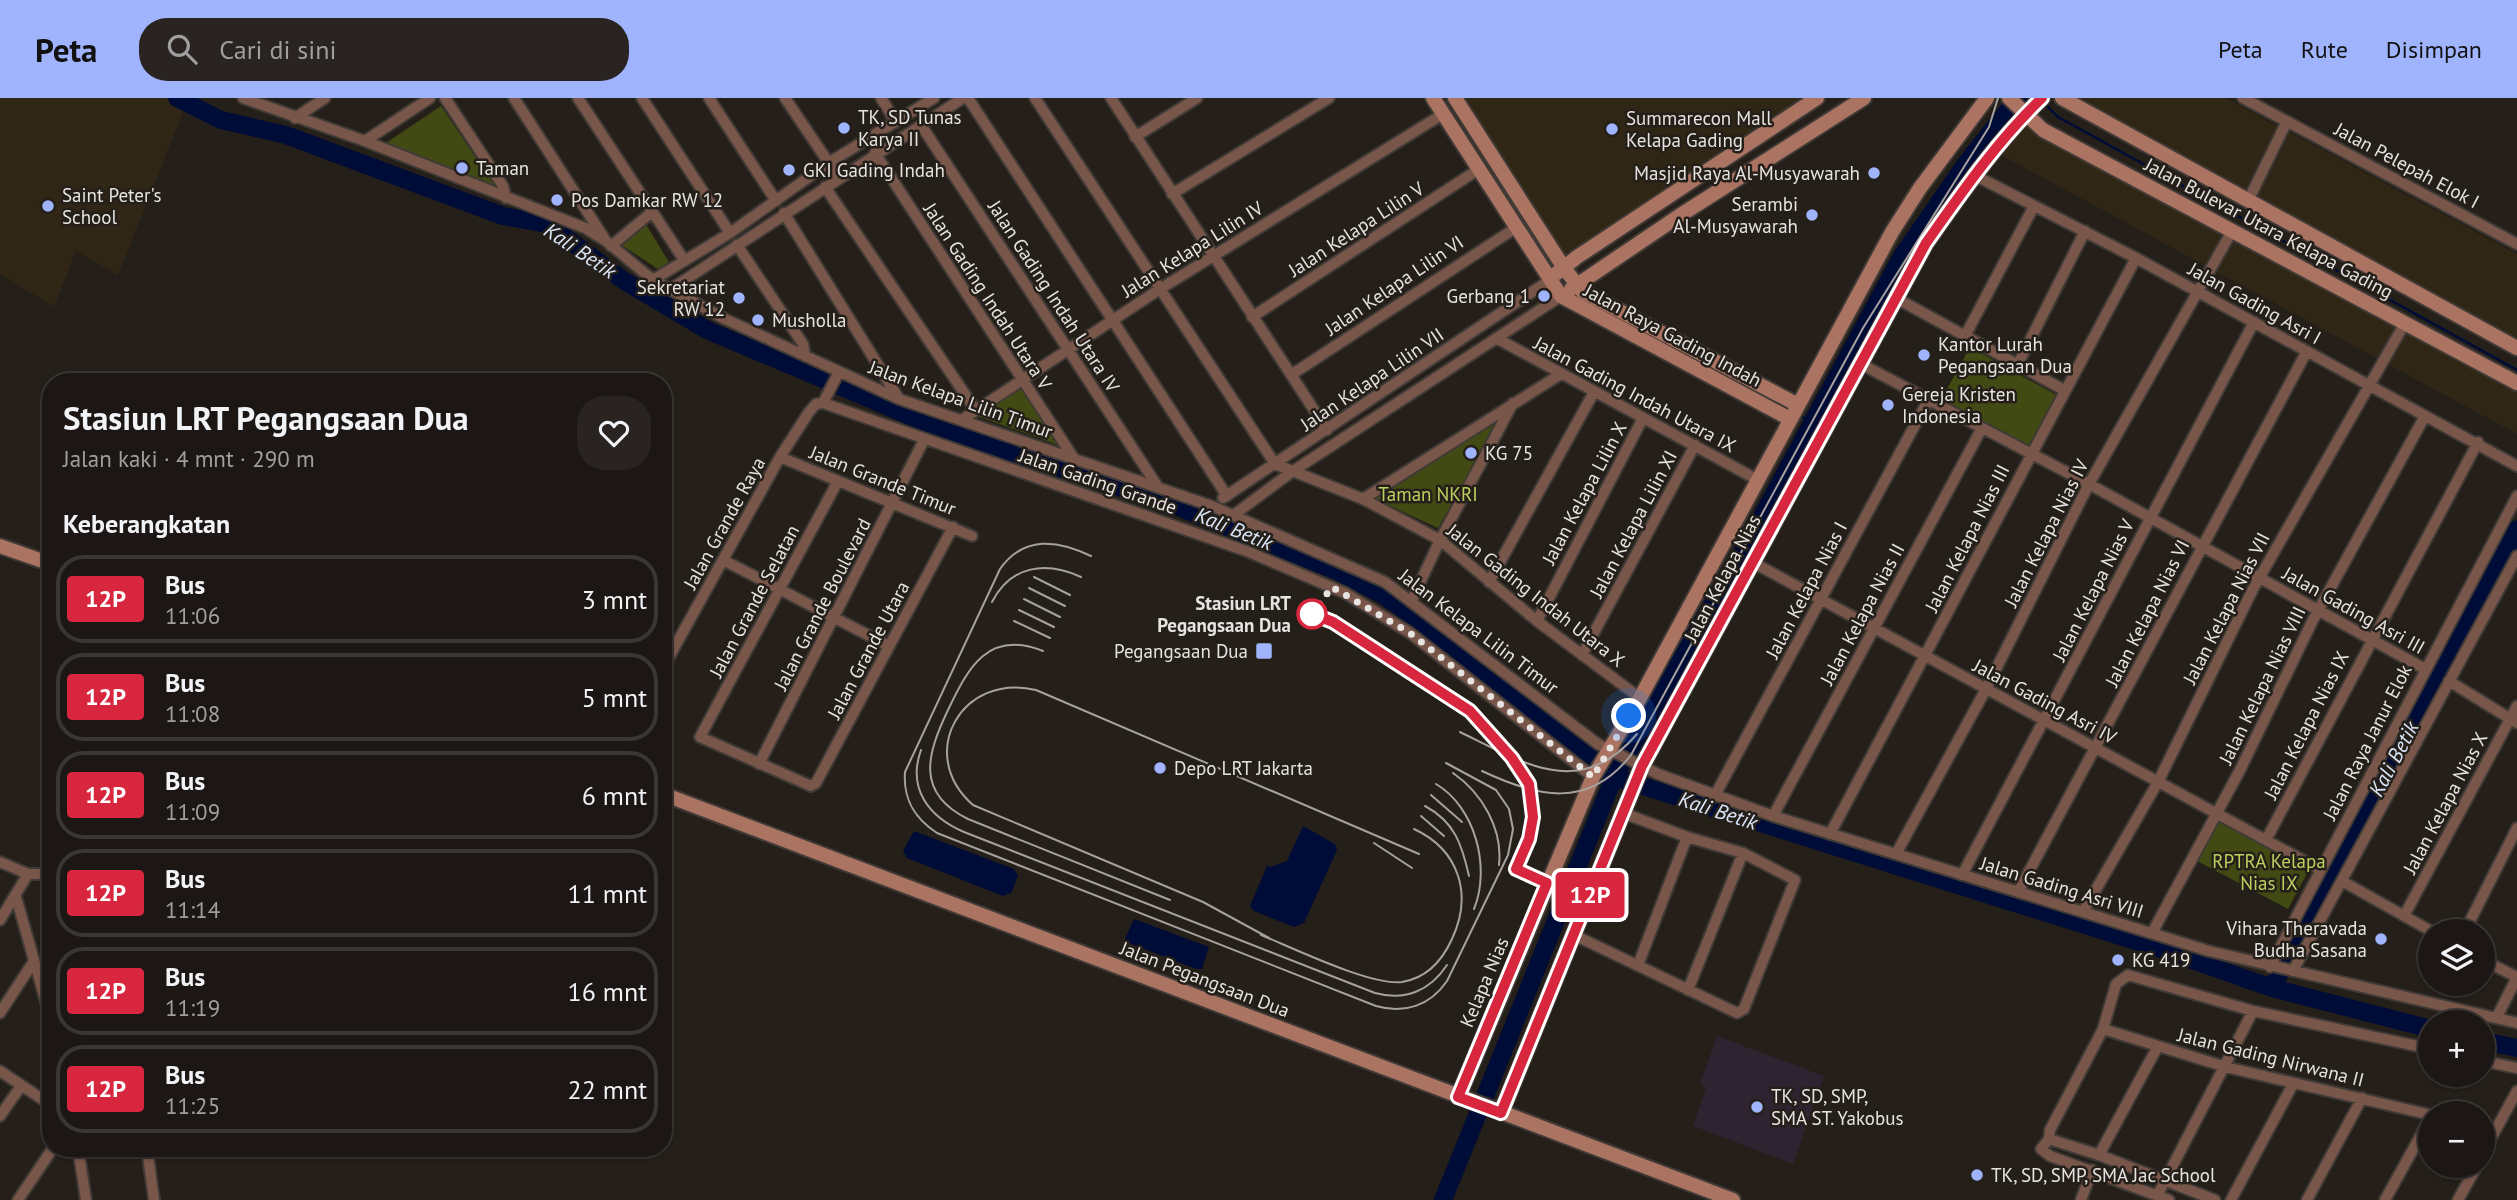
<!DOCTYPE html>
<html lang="id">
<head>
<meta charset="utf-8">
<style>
  :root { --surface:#1c1714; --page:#292422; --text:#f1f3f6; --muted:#a09fa0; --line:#3a3634; --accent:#a0b3fd }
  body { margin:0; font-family:"PT Sans",sans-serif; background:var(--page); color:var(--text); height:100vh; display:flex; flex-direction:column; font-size:26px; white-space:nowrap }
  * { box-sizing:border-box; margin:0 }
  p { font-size:23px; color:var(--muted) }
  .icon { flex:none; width:38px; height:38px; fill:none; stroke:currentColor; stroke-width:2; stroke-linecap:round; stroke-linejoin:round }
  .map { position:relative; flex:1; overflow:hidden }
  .side { position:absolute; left:42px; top:275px; width:630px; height:784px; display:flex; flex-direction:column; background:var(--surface); border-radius:28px; box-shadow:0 2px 5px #0004,0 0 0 2px var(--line) }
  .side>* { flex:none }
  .badge { padding:0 14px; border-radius:5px; font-size:24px; line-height:46px }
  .tools { position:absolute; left:2418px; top:821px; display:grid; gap:14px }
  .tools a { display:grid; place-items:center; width:77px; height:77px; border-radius:50%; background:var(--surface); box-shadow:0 2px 5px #0004,0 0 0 2px var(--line); font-size:35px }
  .you { position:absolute; width:35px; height:35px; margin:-18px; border:5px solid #fff; border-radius:50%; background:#1a73e8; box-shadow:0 0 0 10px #1a73e833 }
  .map>.badge { position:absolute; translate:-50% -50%; box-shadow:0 0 0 4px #fff }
  h2 { padding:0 21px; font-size:26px; line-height:63px }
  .round { display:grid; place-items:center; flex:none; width:74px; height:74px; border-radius:28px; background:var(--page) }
  .headline { display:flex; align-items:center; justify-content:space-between; height:119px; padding:0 21px }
  h1 { font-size:33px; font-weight:600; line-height:52px }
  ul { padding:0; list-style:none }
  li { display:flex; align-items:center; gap:21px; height:88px; margin:0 14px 10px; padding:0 7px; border:4px solid var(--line); border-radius:28px }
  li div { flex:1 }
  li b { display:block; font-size:26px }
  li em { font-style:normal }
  li .badge { min-width:77px; font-weight:700; text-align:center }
  header { display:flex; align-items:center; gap:42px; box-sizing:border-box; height:98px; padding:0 35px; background:var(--accent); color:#111 }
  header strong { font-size:33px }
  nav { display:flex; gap:38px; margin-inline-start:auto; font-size:24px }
  .search { width:490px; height:63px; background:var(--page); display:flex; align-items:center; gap:18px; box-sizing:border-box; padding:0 24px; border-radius:28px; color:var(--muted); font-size:26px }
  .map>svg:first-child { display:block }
  .commercial { fill:#302616 }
  .education { fill:#2d2331 }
  .green { fill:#414a13 }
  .water { fill:#000c38 }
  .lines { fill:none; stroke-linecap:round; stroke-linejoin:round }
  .stream { stroke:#000c38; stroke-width:2.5 }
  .river { stroke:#000c38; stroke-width:18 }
  .street-casing { stroke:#403a36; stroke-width:14 }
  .secondary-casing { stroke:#403a36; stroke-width:18 }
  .street { stroke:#79564a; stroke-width:10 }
  .secondary { stroke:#ab7361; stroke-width:14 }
  .tram { stroke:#a6a19e; stroke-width:2 }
  .line-casing { stroke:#fff; stroke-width:16 }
  .line { stroke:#d7263d; stroke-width:10 }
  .walk { stroke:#e7e3e0; stroke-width:7; stroke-dasharray:0 12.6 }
  .poi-dot { fill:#a0b3fd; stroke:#251f1a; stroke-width:2.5 }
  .stop-dot { fill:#fff; stroke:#d7263d; stroke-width:3.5 }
  .labels { text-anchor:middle; stroke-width:5; stroke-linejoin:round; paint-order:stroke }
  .poi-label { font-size:19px; fill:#e7e3e0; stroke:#251f1a; text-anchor:start }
  .street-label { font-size:19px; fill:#e7e3e0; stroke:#251f1a }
  .park-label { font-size:19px; fill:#bdd15e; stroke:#251f1a }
  .stop-label { font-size:19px; font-weight:bold; fill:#e7e3e0; stroke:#251f1a; text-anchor:end }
  .water-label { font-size:21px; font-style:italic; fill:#d9e5f8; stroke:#251f1a }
</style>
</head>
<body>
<header>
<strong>Peta</strong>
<div class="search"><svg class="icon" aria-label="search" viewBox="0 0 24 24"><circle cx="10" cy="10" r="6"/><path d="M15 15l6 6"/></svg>Cari di sini</div>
<nav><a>Peta</a><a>Rute</a><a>Disimpan</a></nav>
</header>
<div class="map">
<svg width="2517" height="1102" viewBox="0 0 2517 1102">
  <rect width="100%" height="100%" fill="#251f1a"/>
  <!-- commercial -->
  <path class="commercial" d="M 0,0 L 176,0 L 187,4 L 118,177 L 76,153 L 54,209 L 0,176 Z
    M 1461,0 L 1802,0 L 1563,159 Z
    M 2069,0 L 2225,0 L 2517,156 L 2517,245 Z
    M 2023,25 L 2517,288 L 2517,336 L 1999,56 Z"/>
  <!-- education -->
  <path class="education" d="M 1717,938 L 1824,978 L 1793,1066 L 1693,1028 L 1706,990 L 1700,986 Z"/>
  <!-- green -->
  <path class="green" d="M 441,8 L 499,94 L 383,47 Z
    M 645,125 L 669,164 L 658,171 L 617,144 Z
    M 1970,249 L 2058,298 L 2029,350 L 1941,302 Z
    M 1022,284 L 1061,348 L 974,317 Z
    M 1503,316 L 1438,430 L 1373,400 Z
    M 2220,720 L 2311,768 L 2288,811 L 2197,763 Z"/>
  <!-- water -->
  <path class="water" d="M 1303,728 L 1335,746 L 1337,752 L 1304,825 L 1294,829 L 1254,813 L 1250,808 L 1267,768 L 1271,769 L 1287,763 Z
    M 914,733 L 1014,771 L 1018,778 L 1011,795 L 1003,798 L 907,760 L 903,753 Z
    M 1134,821 L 1209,849 L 1202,871 L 1196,871 L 1124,843 Z"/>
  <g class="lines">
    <!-- stream -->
    <path class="stream" d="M 1447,0 L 1464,27
      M 2044,5 L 2058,19 L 2517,272
      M 924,20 L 953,0
      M 653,200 L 664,192
      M 1700,263 L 1789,312
      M 1799,317 L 1812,325"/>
    <!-- river -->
    <path class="river" d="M 177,0 L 221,22 L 286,37 L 503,118 L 547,126 L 623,182 L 707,232 L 948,334 L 1166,404 L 1337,473 L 1383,497 L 1424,526 L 1614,679 L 2158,850 L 2272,890 L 2431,931
      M 2272,890 L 2517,431
      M 2483,943 L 2517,950
      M 1443,1102 L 1614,679 L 1745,450 L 1902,158 L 1967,64 L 2018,0"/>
    <!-- street casing -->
    <g class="street-casing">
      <path id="street" d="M 243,0 L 365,43 L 585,130 L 606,143 L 653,182 L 725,221 L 899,301 L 1212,408 L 1385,484 L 1598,646 L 1658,676 L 1773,718 L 2209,853 L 2517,925
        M 445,0 L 503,88 L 506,100
        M 514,0 L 606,143
        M 578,0 L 684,162
        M 642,0 L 730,135
        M 709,0 L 776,103
        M 785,0 L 839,80
        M 881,0 L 896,24
        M 968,0 L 1227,398
        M 1035,0 L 1275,366 L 1363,401 L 1440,442 L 1537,523 L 1640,600
        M 1111,0 L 1327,332
        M 2243,0 L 2517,146
        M 295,20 L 325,0
        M 921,27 L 1158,389
        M 1135,39 L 1197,0
        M 365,43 L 430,0
        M 875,55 L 1073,359
        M 1974,77 L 2136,160 L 2517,368
        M 825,89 L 975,311
        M 1172,96 L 1329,0
        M 2248,103 L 2287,23
        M 784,115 L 899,301
        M 737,147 L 803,246 L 805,258
        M 611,148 L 652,114
        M 653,182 L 730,135 L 830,64 L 934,0
        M 671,191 L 963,0
        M 1894,199 L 2064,292
        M 1252,219 L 1479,71
        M 1965,238 L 2034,108
        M 1496,240 L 1758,382
        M 1859,265 L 2089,386 L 2425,571
        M 2018,266 L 2085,133
        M 1291,277 L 1517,129
        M 823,305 L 1249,454 L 1345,495 L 1410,535 L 1593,679
        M 823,305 L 839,274
        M 963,321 L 1160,191 L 1443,16
        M 780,359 L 972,438
        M 838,383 L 700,639 L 811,688 L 816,685 L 953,429
        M 1223,400 L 1550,182
        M 1363,401 L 1561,276
        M 1235,416 L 1293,373 L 1561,198
        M 723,462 L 889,548
        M 1752,464 L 2321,772
        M 1489,484 L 1594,294
        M 1412,502 L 1440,442 L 1513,305
        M 1537,523 L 1643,320
        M 1582,557 L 1695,347
        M 663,570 L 780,359 L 809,314 L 816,306 L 823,305
        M 2449,583 L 2517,625
        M 759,666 L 924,342
        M 1714,699 L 1929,301
        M 1773,718 L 1982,330
        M 1830,736 L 2136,160
        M 2266,742 L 2478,344
        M 1896,756 L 1986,591 L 2089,386 L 2232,133
        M 0,764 L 28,776 L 51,776
        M 1962,777 L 2254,224
        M 2342,783 L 2431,833
        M 2018,794 L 2307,253
        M 16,799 L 51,922
        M 2083,814 L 2158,684 L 2253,491 L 2405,225
        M 2404,818 L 2517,608
        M 0,822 L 28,776
        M 2465,833 L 2517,730
        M 2152,835 L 2239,674 L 2313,522 L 2425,318
        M 1574,837 L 1737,915 L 1744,911 L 1795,782 L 1743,755 L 1687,739 L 1623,715
        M 2483,862 L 2517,879
        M 1638,867 L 1687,739
        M 2270,869 L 2517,398
        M 2293,873 L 2517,458
        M 1688,892 L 1743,755
        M 0,915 L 34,863
        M 2497,919 L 2517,879
        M 2103,931 L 2226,969 L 2431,1017
        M 2158,948 L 2099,1057 L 2215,1102
        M 2483,963 L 2517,970
        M 0,973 L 51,1007
        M 0,1018 L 21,988
        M 2049,1041 L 2050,1032 L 2103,931 L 2116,886 L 2128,877 L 2253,913 L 2431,951
        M 78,1050 L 86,1102
        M 147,1050 L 154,1102
        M 2483,1055 L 2517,993
        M 2099,1057 L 2049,1041 L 2041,1051 L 2050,1058 L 2169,1102
        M 2157,1098 L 2253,913
        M 18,1102 L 53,1050
        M 2081,1102 L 2092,1072
        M 2231,1102 L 2293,986
        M 2307,1102 L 2362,1000
        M 2385,1102 L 2431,1019
        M 2458,1102 L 2477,1068"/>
    </g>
    <!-- secondary casing -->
    <g class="secondary-casing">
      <path id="secondary" d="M 1433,0 L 1561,198 L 1790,321
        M 1455,0 L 1564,170 L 1582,193 L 1798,307
        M 2009,0 L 2043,32 L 2517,285
        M 2062,0 L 2517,250
        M 1557,175 L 1577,159 L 1817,0
        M 1571,191 L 1679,118 L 1864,0
        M 0,448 L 51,466
        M 663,696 L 1733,1102
        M 1458,999 L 1593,679 L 1640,600 L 1892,134 L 1920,90 L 1987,0
        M 1501,1015 L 1642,668 L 1926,145 C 1962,94 1997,43 2042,0"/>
    </g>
    <!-- street -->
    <use href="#street" class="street"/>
    <!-- secondary -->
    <use href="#secondary" class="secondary"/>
    <!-- tram -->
    <path class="tram" d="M 1091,458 C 1058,442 1024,437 1000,471 L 905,674 C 903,701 914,720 937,735 L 1376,908 C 1404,916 1430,908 1447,883 L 1508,757 L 1513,731 L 1509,711 L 1496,692 L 1446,665
      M 1034,479 L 1070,497
      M 1029,490 L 1065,508
      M 1024,501 L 1060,519
      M 992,504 C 1011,467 1046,463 1081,479
      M 1019,512 L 1054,529
      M 1014,523 L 1050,540
      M 1043,553 C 988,531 968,570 948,612 C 927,656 915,695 968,721 L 1170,802
      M 1460,634 C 1524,665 1580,703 1637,636
      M 921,652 C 907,691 929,719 964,734 L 1375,895 C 1405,903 1430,893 1447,867
      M 1482,673 C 1537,699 1588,712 1631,657 L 1863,230 L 1989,29 L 1998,0
      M 1453,675 C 1482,695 1503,731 1499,767
      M 1436,686 C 1475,709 1491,769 1474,811
      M 1431,697 L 1462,724
      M 1425,708 C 1455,724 1462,747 1469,778
      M 1421,718 L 1444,738
      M 1374,745 L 1412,770
      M 1261,837 C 1293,850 1371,888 1402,884 C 1427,880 1442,863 1452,841 C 1473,796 1459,752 1414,731
      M 1269,840 L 1203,804 L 973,707 C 915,656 962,574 1036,592 L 1419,756"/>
  </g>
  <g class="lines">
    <!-- line casing -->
    <g class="line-casing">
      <path id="line" d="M 1308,514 L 1333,524 L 1470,613 L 1512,660 L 1529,686 L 1533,719 L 1529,741 L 1516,771 L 1547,785 L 1458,999 L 1501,1015 L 1642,668 L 1926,145 C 1962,94 1997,43 2042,0"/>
    </g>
    <!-- line -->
    <use href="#line" class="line"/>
    <!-- walk -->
    <path class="walk" d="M 1312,516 L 1332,489 L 1410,535 L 1593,679 L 1629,618"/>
  </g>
  <!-- markers -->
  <g class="poi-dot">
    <circle cx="844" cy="30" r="7"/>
    <circle cx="1612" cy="31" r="7"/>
    <circle cx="462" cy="70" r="7"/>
    <circle cx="789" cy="72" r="7"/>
    <circle cx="1874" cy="75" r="7"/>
    <circle cx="557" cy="102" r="7"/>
    <circle cx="48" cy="108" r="7"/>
    <circle cx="1812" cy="117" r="7"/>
    <circle cx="1544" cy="198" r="7"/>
    <circle cx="739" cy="200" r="7"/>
    <circle cx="758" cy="222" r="7"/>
    <circle cx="1924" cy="257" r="7"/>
    <circle cx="1888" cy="307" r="7"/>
    <circle cx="1471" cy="355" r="7"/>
    <rect x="1255" y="544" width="18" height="18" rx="3.5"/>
    <circle cx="1160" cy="670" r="7"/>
    <circle cx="2381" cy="841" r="7"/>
    <circle cx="2118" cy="862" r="7"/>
    <circle cx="1757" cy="1009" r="7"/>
    <circle cx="1977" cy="1077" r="7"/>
  </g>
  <circle class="stop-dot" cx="1312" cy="516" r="14"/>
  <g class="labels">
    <!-- poi labels -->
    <g class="poi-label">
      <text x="858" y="26">TK, SD Tunas<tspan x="858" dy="22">Karya II</tspan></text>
      <text x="1626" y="27">Summarecon Mall<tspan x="1626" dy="22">Kelapa Gading</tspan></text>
      <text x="476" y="77">Taman</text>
      <text x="803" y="79">GKI Gading Indah</text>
      <text x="1860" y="82" text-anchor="end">Masjid Raya Al-Musyawarah</text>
      <text x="62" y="104">Saint Peter's<tspan x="62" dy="22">School</tspan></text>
      <text x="571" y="109">Pos Damkar RW 12</text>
      <text x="1798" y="113" text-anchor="end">Serambi<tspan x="1798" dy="22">Al-Musyawarah</tspan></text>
      <text x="725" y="196" text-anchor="end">Sekretariat<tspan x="725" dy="22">RW 12</tspan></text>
      <text x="1530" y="205" text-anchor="end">Gerbang 1</text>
      <text x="772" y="229">Musholla</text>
      <text x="1938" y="253">Kantor Lurah<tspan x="1938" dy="22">Pegangsaan Dua</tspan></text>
      <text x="1902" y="303">Gereja Kristen<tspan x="1902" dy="22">Indonesia</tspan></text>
      <text x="1485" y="362">KG 75</text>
      <text x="1248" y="560" text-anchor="end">Pegangsaan Dua</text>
      <text x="1174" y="677">Depo LRT Jakarta</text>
      <text x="2367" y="837" text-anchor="end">Vihara Theravada<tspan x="2367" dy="22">Budha Sasana</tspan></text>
      <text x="2132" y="869">KG 419</text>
      <text x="1771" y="1005">TK, SD, SMP,<tspan x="1771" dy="22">SMA ST. Yakobus</tspan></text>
      <text x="1991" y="1084">TK, SD, SMP, SMA Jac School</text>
    </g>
    <!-- street labels -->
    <g class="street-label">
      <text transform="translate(2407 67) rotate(28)" y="7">Jalan Pelepah Elok I</text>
      <text transform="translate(2269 130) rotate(28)" y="7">Jalan Bulevar Utara Kelapa Gading</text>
      <text transform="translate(1356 131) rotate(-33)" y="7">Jalan Kelapa Lilin V</text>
      <text transform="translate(1192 151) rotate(-32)" y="7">Jalan Kelapa Lilin IV</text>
      <text transform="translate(1394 187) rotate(-34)" y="7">Jalan Kelapa Lilin VI</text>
      <text transform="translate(988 198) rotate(57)" y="7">Jalan Gading Indah Utara V</text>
      <text transform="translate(1054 198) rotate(57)" y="7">Jalan Gading Indah Utara IV</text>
      <text transform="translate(2255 205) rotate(29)" y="7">Jalan Gading Asri I</text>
      <text transform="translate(1673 237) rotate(28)" y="7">Jalan Raya Gading Indah</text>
      <text transform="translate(1372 281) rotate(-34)" y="7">Jalan Kelapa Lilin VII</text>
      <text transform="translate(1635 296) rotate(28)" y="7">Jalan Gading Indah Utara IX</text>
      <text transform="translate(961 301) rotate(20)" y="7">Jalan Kelapa Lilin Timur</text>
      <text transform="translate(883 382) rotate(22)" y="7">Jalan Grande Timur</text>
      <text transform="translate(1098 383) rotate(19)" y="7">Jalan Gading Grande</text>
      <text transform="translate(1584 395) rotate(-62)" y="7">Jalan Kelapa Lilin X</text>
      <text transform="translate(724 425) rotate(-61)" y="7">Jalan Grande Raya</text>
      <text transform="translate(1633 426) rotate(-62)" y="7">Jalan Kelapa Lilin XI</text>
      <text transform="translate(2046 435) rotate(-63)" y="7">Jalan Kelapa Nias IV</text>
      <text transform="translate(1967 440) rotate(-63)" y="7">Jalan Kelapa Nias III</text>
      <text transform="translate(1722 480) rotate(-62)" y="7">Jalan Kelapa Nias</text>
      <text transform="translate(1806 492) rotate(-62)" y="7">Jalan Kelapa Nias I</text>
      <text transform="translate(2093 492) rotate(-63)" y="7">Jalan Kelapa Nias V</text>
      <text transform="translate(1536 497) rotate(38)" y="7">Jalan Gading Indah Utara X</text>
      <text transform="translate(754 503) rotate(-62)" y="7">Jalan Grande Selatan</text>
      <text transform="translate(822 506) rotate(-63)" y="7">Jalan Grande Boulevard</text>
      <text transform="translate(2226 510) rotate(-63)" y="7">Jalan Kelapa Nias VII</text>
      <text transform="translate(2354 512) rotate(29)" y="7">Jalan Gading Asri III</text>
      <text transform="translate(2147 515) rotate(-63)" y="7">Jalan Kelapa Nias VI</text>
      <text transform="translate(1862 516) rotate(-62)" y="7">Jalan Kelapa Nias II</text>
      <text transform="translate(1479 533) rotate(37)" y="7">Jalan Kelapa Lilin Timur</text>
      <text transform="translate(868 552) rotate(-62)" y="7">Jalan Grande Utara</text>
      <text transform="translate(2262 587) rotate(-64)" y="7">Jalan Kelapa Nias VIII</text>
      <text transform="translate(2045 603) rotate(28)" y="7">Jalan Gading Asri IV</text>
      <text transform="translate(2306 627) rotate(-63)" y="7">Jalan Kelapa Nias IX</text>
      <text transform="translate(2367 644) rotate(-63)" y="7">Jalan Raya Janur Elok</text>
      <text transform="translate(2445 705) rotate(-62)" y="7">Jalan Kelapa Nias X</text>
      <text transform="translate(2062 789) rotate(17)" y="7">Jalan Gading Asri VIII</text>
      <text transform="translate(1205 881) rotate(21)" y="7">Jalan Pegangsaan Dua</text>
      <text transform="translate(1484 884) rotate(-67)" y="7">Kelapa Nias</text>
      <text transform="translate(2271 959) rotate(14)" y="7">Jalan Gading Nirwana II</text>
    </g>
    <!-- park labels -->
    <g class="park-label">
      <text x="1428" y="403">Taman NKRI</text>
      <text x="2269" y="770">RPTRA Kelapa<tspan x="2269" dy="22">Nias IX</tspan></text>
    </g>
    <!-- stop labels -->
    <g class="stop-label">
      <text x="1291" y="512">Stasiun LRT<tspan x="1291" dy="22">Pegangsaan Dua</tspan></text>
    </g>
    <!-- water labels -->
    <g class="water-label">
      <text transform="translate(580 153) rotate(34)" y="7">Kali Betik</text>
      <text transform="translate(1234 431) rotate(22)" y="7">Kali Betik</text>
      <text transform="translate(2394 661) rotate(-62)" y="7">Kali Betik</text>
      <text transform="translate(1718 713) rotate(18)" y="7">Kali Betik</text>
    </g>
  </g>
</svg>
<div class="tools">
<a><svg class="icon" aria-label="layers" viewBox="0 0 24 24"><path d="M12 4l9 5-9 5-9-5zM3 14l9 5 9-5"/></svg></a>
<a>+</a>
<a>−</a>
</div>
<div class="you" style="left:1629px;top:618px"></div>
<b class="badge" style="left:1590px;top:797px;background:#d7263d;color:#fff">12P</b>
<section class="side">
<div class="headline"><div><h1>Stasiun LRT Pegangsaan Dua</h1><p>Jalan kaki · 4 mnt · 290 m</p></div><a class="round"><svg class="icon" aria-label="heart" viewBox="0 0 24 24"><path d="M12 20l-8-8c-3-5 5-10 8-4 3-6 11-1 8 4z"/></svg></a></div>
<h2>Keberangkatan</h2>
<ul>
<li><span class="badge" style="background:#d7263d;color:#fff">12P</span><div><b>Bus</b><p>11:06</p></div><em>3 mnt</em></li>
<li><span class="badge" style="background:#d7263d;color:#fff">12P</span><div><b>Bus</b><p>11:08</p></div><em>5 mnt</em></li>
<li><span class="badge" style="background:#d7263d;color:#fff">12P</span><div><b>Bus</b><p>11:09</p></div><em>6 mnt</em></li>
<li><span class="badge" style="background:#d7263d;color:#fff">12P</span><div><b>Bus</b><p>11:14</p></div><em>11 mnt</em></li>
<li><span class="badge" style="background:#d7263d;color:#fff">12P</span><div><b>Bus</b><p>11:19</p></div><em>16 mnt</em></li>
<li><span class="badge" style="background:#d7263d;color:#fff">12P</span><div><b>Bus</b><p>11:25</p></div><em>22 mnt</em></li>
</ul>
</section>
</div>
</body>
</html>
